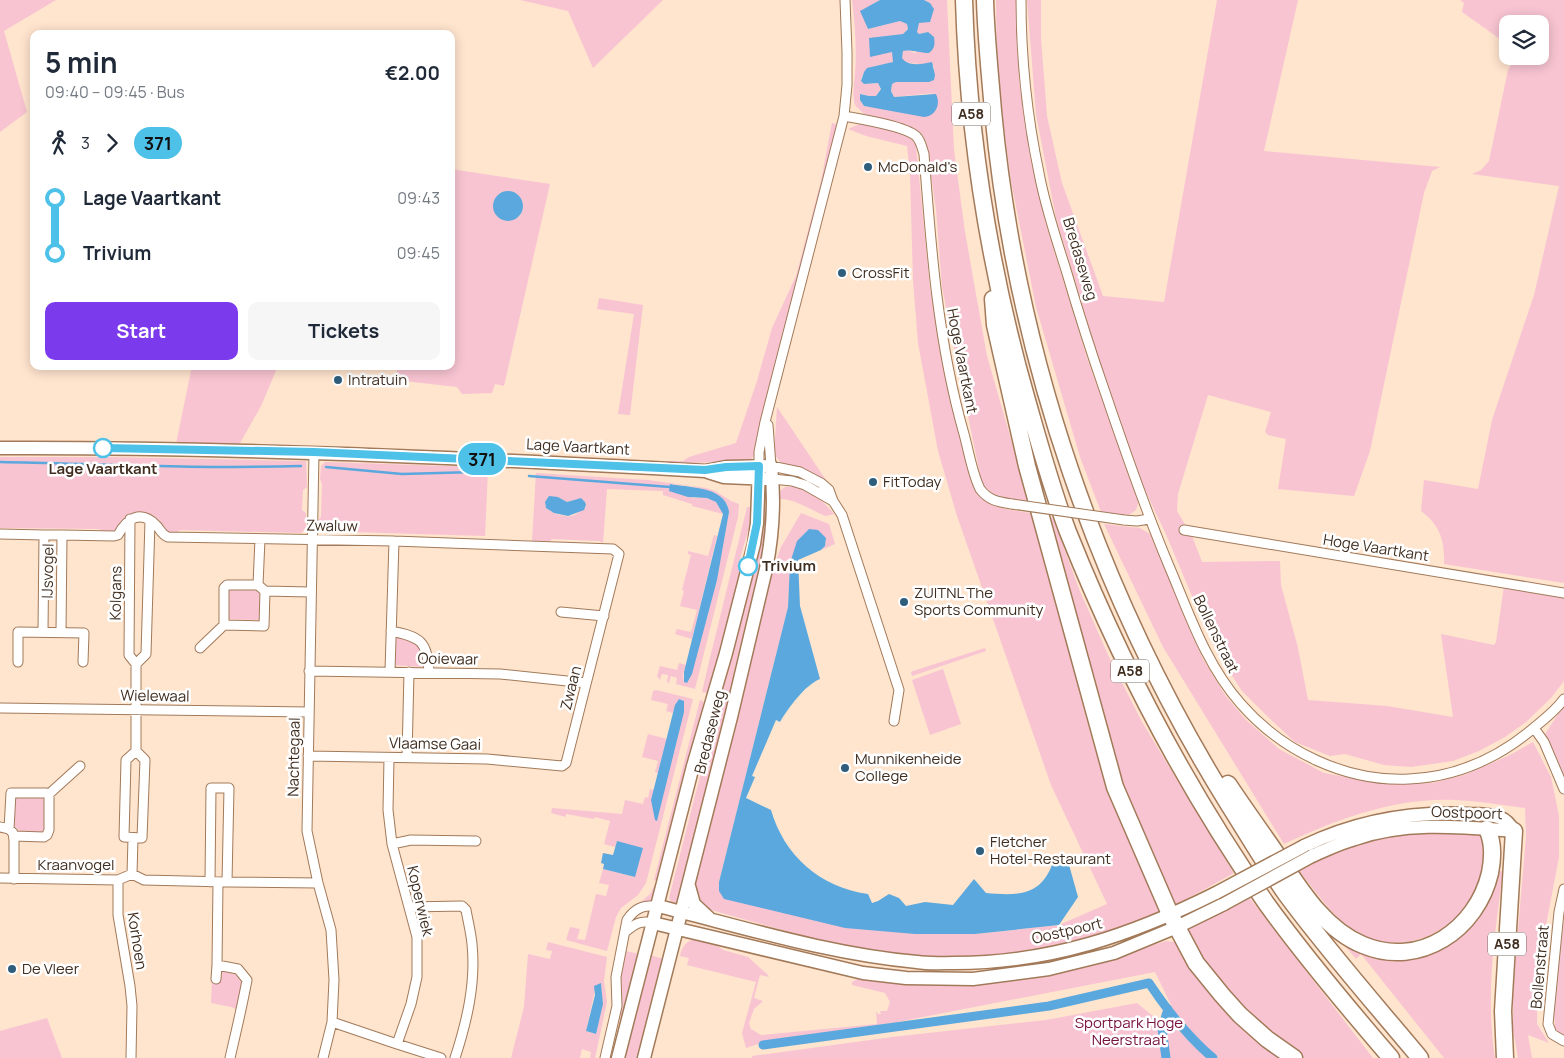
<!DOCTYPE html>
<html lang="en">
<head>
<meta charset="utf-8">
<style>
  :root { --surface:#fff; --page:#f6f6f7; --text:#1f2937; --muted:#747a83; --accent:#7c3aed }
  body { margin:0; font-family:Manrope,sans-serif; background:var(--page); color:var(--text); height:100vh; display:flex; flex-direction:column; font-size:19px; white-space:nowrap }
  * { box-sizing:border-box; margin:0 }
  p { font-size:16px; color:var(--muted) }
  .icon { flex:none; width:28px; height:28px; fill:none; stroke:currentColor; stroke-width:2; stroke-linecap:round; stroke-linejoin:round }
  .map { position:relative; flex:1; overflow:hidden }
  .side { position:absolute; left:30px; top:30px; width:425px; height:340px; display:flex; flex-direction:column; background:var(--surface); border-radius:10px; box-shadow:0 2px 12px #0003 }
  .side>* { flex:none }
  .badge { padding:0 10px; border-radius:16px; font-size:18px; line-height:32px }
  .buttons { position:absolute; left:1499px; top:15px; display:grid; gap:10px }
  .buttons a { display:grid; place-items:center; width:50px; height:50px; border-radius:10px; background:var(--surface); box-shadow:0 2px 12px #0003; font-size:25px }
  .map>.badge { position:absolute; translate:-50% -50%; box-shadow:0 0 0 2px #fff }
  .legs { display:flex; align-items:center; gap:8px; height:55px; padding:0 15px; font-size:16px }
  .legs p { margin-inline-start:auto }
  .summary { display:flex; align-items:center; justify-content:space-between; height:85px; padding:0 15px }
  h1 { font-size:28px; font-weight:700; line-height:38px }
  .primary-button { display:flex; gap:10px; margin-top:auto; padding:10px 15px }
  .primary-button a { flex:1; height:58px; border-radius:10px; background:var(--accent); color:#fff; font-size:20px; font-weight:700; line-height:58px; text-align:center }
  .primary-button a+a { background:var(--page); color:var(--text) }
  ul { padding:0 15px; list-style:none }
  li { display:flex; align-items:center; gap:18px; height:55px; font-size:19px }
  li i { display:grid; place-items:center; width:8px; height:100%; margin:0 6px; background:currentColor }
  li i::after { content:''; width:12px; height:12px; margin:-6px; border:4px solid; border-radius:50%; background:var(--surface) }
  li p { margin-inline-start:auto }
  li:first-child i { background:linear-gradient(#0000 50%,currentColor 0) }
  li:last-child i { background:linear-gradient(currentColor 50%,#0000 0) }
  .map>svg:first-child { display:block }
  .green { fill:#f8c4d2; fill-rule:evenodd }
  .water { fill:#5aa8dd }
  .lines { fill:none; stroke-linecap:round; stroke-linejoin:round }
  .stream { stroke:#5aa8dd; stroke-width:2.5 }
  .canal { stroke:#5aa8dd; stroke-width:9 }
  .street-casing { stroke:#a27a59; stroke-width:11 }
  .secondary-casing { stroke:#a27a59; stroke-width:15 }
  .highway-casing { stroke:#a27a59; stroke-width:19 }
  .street { stroke:#fff; stroke-width:9 }
  .secondary { stroke:#fff; stroke-width:12 }
  .highway { stroke:#fff; stroke-width:16 }
  .street-bridge-casing { stroke:#a27a59; stroke-width:11; stroke-linecap:butt }
  .secondary-bridge-casing { stroke:#a27a59; stroke-width:15; stroke-linecap:butt }
  .street-bridge { stroke:#fff; stroke-width:9 }
  .secondary-bridge { stroke:#fff; stroke-width:12 }
  .line-1-casing { stroke:#fff; stroke-width:11 }
  .line-1 { stroke:#4ec1e8; stroke-width:8 }
  .poi-dot { fill:#2f5d7c; stroke:#fff; stroke-width:2 }
  .stop-1-dot { fill:#fff; stroke:#4ec1e8; stroke-width:2.5 }
  .labels { text-anchor:middle; stroke-width:5; stroke-linejoin:round; paint-order:stroke }
  .shield { fill:#fff; stroke:#796d63; stroke-width:1 }
  .shield-label { font-size:14px; font-weight:bold; fill:#402e20 }
  .poi-label { font-size:15px; fill:#402e20; stroke:#fff; text-anchor:start }
  .street-label { font-size:15px; fill:#402e20; stroke:#fff }
  .stop-label { font-size:15px; font-weight:bold; fill:#402e20; stroke:#fff }
  .park-label { font-size:15px; fill:#77113e; stroke:#fff }
</style>
</head>
<body>
<div class="map">
<svg width="1564" height="1058" viewBox="0 0 1564 1058">
  <rect width="100%" height="100%" fill="#ffe4ce"/>
  <!-- green -->
  <path class="green" d="M 0,0 L 56,0 L 4,31 L 27,112 L 0,132 Z
    M 520,0 L 663,0 L 593,68 L 568,11 Z
    M 852,0 L 880,0 L 873,4 L 863,16 L 868,29 L 900,21 L 907,24 L 908,29 L 903,34 L 889,36 L 890,52 L 893,52 L 893,62 C 880,67 863,64 861,81 L 864,84 L 878,83 L 881,88 L 876,96 L 869,96 L 860,94 L 860,100 L 864,106 L 875,108 L 934,93 L 894,97 L 891,91 L 892,84 L 896,82 L 924,82 L 934,80 L 934,66 L 904,62 C 901,58 901,55 903,51 L 907,50 L 915,53 L 928,32 L 919,34 L 917,32 L 917,27 L 930,3 L 924,0 L 947,0 L 954,150 L 965,232 L 987,356 L 1029,502 C 1010,499 991,500 981,480 L 942,287 L 936,209 L 926,141 L 921,133 L 914,128 L 864,114 L 855,105 C 852,94 854,85 855,74 C 857,50 855,24 852,0 Z
    M 996,0 L 1016,0 L 1025,116 L 1045,221 L 1088,361 L 1139,500 L 1136,510 L 1129,515 L 1101,512 L 1080,457 L 1036,307 L 1011,181 L 997,76 Z
    M 1027,0 L 1041,0 L 1041,38 L 1047,116 L 1062,183 L 1103,296 L 1164,302 L 1217,0 L 1298,0 L 1264,151 L 1440,167 L 1432,171 L 1424,193 L 1370,451 L 1354,496 L 1278,489 L 1286,439 L 1268,435 L 1265,432 L 1271,412 L 1208,395 L 1178,494 L 1177,511 L 1192,536 L 1202,562 L 1280,561 L 1281,585 L 1298,648 L 1308,700 L 1387,706 L 1453,717 L 1441,634 L 1494,645 L 1496,642 L 1504,586 L 1564,596 L 1564,681 L 1551,698 L 1526,722 L 1505,737 L 1479,751 L 1453,761 L 1411,767 L 1384,765 L 1345,754 L 1330,756 L 1295,742 L 1266,715 L 1242,691 L 1218,654 L 1200,615 L 1165,532 L 1141,482 L 1098,357 L 1056,218 L 1036,114 Z
    M 1460,0 L 1564,0 L 1564,583 L 1444,564 C 1445,541 1440,525 1421,511 L 1424,480 L 1478,489 L 1492,420 L 1534,295 L 1559,186 L 1472,174 L 1481,170 L 1489,161 L 1508,70 L 1515,58 L 1516,56 L 1540,56 L 1540,24 L 1508,24 L 1507,44 L 1462,12 L 1464,3 Z
    M 832,123 L 838,125 L 756,453 L 751,459 L 741,464 L 716,462 L 672,464 L 665,461 L 683,461 L 689,457 L 736,443 L 757,381 L 772,328 L 796,276 L 821,181 Z
    M 860,124 C 879,128 907,127 916,146 L 930,288 L 953,404 L 977,492 C 989,509 1013,510 1031,513 C 1044,558 1057,604 1069,649 C 1081,699 1093,748 1110,796 L 1161,902 L 1159,913 L 1097,937 L 1028,953 L 941,959 L 881,952 L 822,941 L 711,910 C 701,905 698,899 694,889 L 763,597 L 781,547 L 801,513 L 829,524 L 835,544 L 821,550 L 825,546 L 826,538 L 790,563 L 788,607 L 719,882 L 719,891 L 975,934 L 1059,925 L 1107,904 L 1051,785 L 957,516 L 938,451 L 918,343 L 913,281 L 910,173 L 907,146 L 866,136 L 848,129 Z
    M 451,169 L 550,184 L 504,386 L 495,384 L 492,393 L 462,394 L 457,387 L 395,380 L 398,366 L 451,366 ZM 502,192 L 517,194 C 525,201 525,210 518,218 L 499,218 C 491,209 492,198 502,192 Z
    M 599,298 L 643,305 L 630,415 L 618,414 L 634,314 L 597,309 Z
    M 192,366 L 278,366 L 261,406 L 239,445 L 176,444 Z
    M 777,407 L 826,480 L 800,467 L 781,463 L 774,454 Z
    M 0,457 L 110,457 L 306,461 L 307,487 L 303,490 L 302,510 L 306,513 L 306,528 L 301,533 L 180,530 L 177,533 L 166,533 L 147,516 L 117,532 L 102,532 L 99,529 L 0,528 Z
    M 325,462 L 479,467 L 482,470 L 488,470 L 485,536 L 318,531 L 318,520 L 321,517 L 322,484 L 320,479 L 321,466 Z
    M 536,473 L 648,480 L 706,488 L 715,491 L 731,501 L 739,504 L 738,517 L 695,689 L 676,684 L 677,678 L 671,676 L 669,683 L 667,682 L 668,675 L 662,674 L 660,680 L 657,676 L 660,666 L 677,670 L 679,663 L 686,665 L 683,675 L 684,682 L 728,506 C 717,488 689,486 670,484 L 693,498 L 707,498 L 716,502 L 723,514 L 692,506 L 692,504 L 663,495 L 663,491 L 607,489 L 603,543 L 599,541 L 552,539 L 549,542 L 532,541 ZM 558,497 L 567,502 L 581,498 L 585,502 L 586,507 C 581,510 577,515 571,516 C 562,517 549,513 545,505 Z
    M 796,486 C 812,493 823,500 834,514 L 826,516 C 810,510 796,499 780,499 L 780,491 L 785,487 Z
    M 747,507 L 752,507 L 752,518 L 738,565 L 742,568 L 719,658 L 707,693 L 702,692 L 708,666 Z
    M 768,507 L 760,567 L 735,667 L 725,721 L 680,896 L 676,903 L 672,903 L 669,898 L 756,556 L 761,508 Z
    M 1046,516 L 1053,518 L 1079,589 L 1109,657 L 1142,722 L 1234,873 L 1172,907 L 1125,803 Z
    M 1104,524 L 1140,528 L 1150,534 L 1203,659 L 1225,695 L 1246,720 L 1279,749 L 1324,773 L 1363,780 L 1403,784 L 1432,783 L 1464,775 L 1508,756 L 1533,742 L 1551,777 L 1559,816 L 1559,857 L 1543,941 L 1537,1011 L 1537,1024 L 1549,1043 L 1528,1035 L 1532,1058 L 1518,1058 L 1513,1029 L 1513,972 L 1518,930 L 1526,837 L 1525,808 C 1502,805 1479,801 1456,800 C 1396,797 1337,819 1284,844 L 1163,647 Z
    M 714,535 L 717,536 L 692,639 L 675,634 L 677,629 L 691,632 L 697,610 L 680,606 L 684,591 L 682,590 L 691,555 L 688,554 L 688,551 L 708,556 Z
    M 228,587 L 255,587 L 261,596 L 260,620 L 227,619 Z
    M 394,634 C 417,641 421,642 424,667 L 392,665 Z
    M 985,648 L 986,651 L 912,676 L 911,672 L 913,671 Z
    M 943,669 L 961,724 L 930,735 L 912,680 Z
    M 656,690 L 693,699 L 646,883 L 638,895 L 621,908 L 616,917 L 607,951 L 566,940 L 570,927 L 580,929 L 577,939 L 585,940 L 596,894 L 606,896 L 609,885 L 599,883 L 603,869 L 634,877 L 617,841 L 615,847 L 604,844 L 610,821 L 595,817 L 594,819 L 566,814 L 566,817 L 551,813 L 552,808 L 622,814 L 625,800 L 643,804 L 645,797 L 648,798 L 650,789 L 654,790 L 651,800 L 684,707 L 684,701 L 679,699 L 673,713 L 666,711 L 668,704 L 651,700 L 653,691 Z
    M 700,700 L 703,701 L 704,706 L 652,902 L 632,910 L 650,894 L 657,881 L 654,880 Z
    M 1564,705 L 1564,783 L 1545,734 Z
    M 648,734 L 667,739 L 658,773 L 655,772 L 658,761 L 642,757 Z
    M 12,796 L 45,797 L 44,833 L 21,833 L 10,821 Z
    M 1457,830 L 1482,835 C 1483,840 1485,845 1486,850 C 1486,857 1483,866 1482,872 C 1471,923 1412,959 1363,935 C 1332,920 1318,892 1296,868 L 1316,857 L 1380,836 Z
    M 1495,871 L 1503,871 C 1495,933 1485,995 1495,1058 L 1444,1058 L 1361,954 L 1356,959 L 1328,926 L 1359,948 L 1439,945 Z
    M 1247,894 L 1252,901 L 1373,1058 L 1300,1058 L 1226,994 L 1183,929 Z
    M 1564,920 L 1564,1035 L 1557,1032 L 1555,1029 L 1554,1010 L 1555,977 Z
    M 696,938 L 713,942 L 723,950 L 748,957 L 768,975 L 769,977 L 760,975 L 754,998 L 763,1001 L 754,1009 L 749,1023 L 751,1029 L 761,1035 L 877,1024 L 876,1011 L 878,1014 L 881,1014 L 880,1011 L 887,1011 L 890,1002 L 885,993 L 852,985 L 852,982 L 859,978 L 869,980 C 907,982 946,986 984,984 C 1046,980 1107,959 1166,941 L 1174,942 L 1285,1058 L 1219,1058 L 1200,1043 L 1174,1011 L 1155,972 L 877,1026 L 764,1042 L 746,1048 L 742,1033 L 756,982 L 687,965 L 689,958 L 680,956 C 682,946 686,942 696,938 Z
    M 548,942 L 607,957 L 604,981 L 607,1002 L 595,1058 L 590,1058 L 591,1052 L 582,1049 L 580,1058 L 511,1058 L 524,1007 L 528,954 L 550,959 L 552,951 L 546,950 ZM 601,983 L 603,1004 L 595,1034 L 586,1031 L 595,990 Z
    M 626,951 L 639,954 L 619,1031 L 622,1004 L 620,983 Z
    M 649,955 L 664,959 L 639,1058 L 624,1058 Z
    M 220,969 L 239,972 L 243,977 L 239,1010 L 231,1007 L 211,1003 L 212,980 Z
    M 1137,1003 L 1165,1026 L 1170,1015 L 1173,1015 L 1198,1046 L 1212,1058 L 752,1058 L 752,1056 L 892,1037 L 1046,1020 Z
    M 47,1018 L 62,1058 L 0,1058 L 0,1031 Z"/>
  <!-- water -->
  <path class="water" d="M 880,0 L 924,0 L 930,3 L 934,9 L 930,22 L 919,23 L 917,32 L 919,34 L 928,32 L 934,37 C 935,44 935,48 929,53 C 922,53 908,49 903,51 L 902,58 C 908,67 922,64 932,62 L 935,75 L 934,80 L 929,82 L 896,82 L 892,84 L 891,91 L 894,97 L 936,94 C 941,104 936,116 924,117 L 864,106 L 860,100 L 860,94 L 869,96 L 876,96 L 881,89 L 878,83 L 864,84 L 861,81 L 864,72 L 867,68 L 893,62 L 892,52 L 870,57 L 869,38 L 903,34 L 908,29 L 907,24 L 900,21 L 868,29 L 860,11 Z
    M493 206a15 15 0 1 1 30 0a15 15 0 1 1-30 0Z
    M 670,484 C 690,488 726,486 729,512 L 717,580 L 692,674 L 687,683 L 684,682 L 684,672 L 723,514 L 716,502 L 707,498 L 688,497 L 669,491 Z
    M 549,496 L 558,497 L 567,502 L 581,498 L 585,502 L 586,505 L 584,510 L 568,516 L 554,513 L 546,508 L 545,502 Z
    M 809,529 L 818,530 L 826,538 L 825,546 L 821,550 L 798,560 L 800,606 L 820,679 C 805,685 789,707 780,722 L 776,720 L 752,776 L 755,777 L 746,798 L 771,810 C 784,855 819,887 868,894 L 872,903 L 878,901 L 889,894 L 899,898 L 906,906 L 925,902 L 953,905 L 974,879 L 986,893 C 1019,896 1043,896 1054,859 L 1066,854 L 1078,897 L 1059,925 L 975,934 L 915,934 L 845,928 L 724,899 L 719,891 L 719,882 L 788,607 L 790,563 L 797,541 Z
    M 679,699 L 684,701 L 684,712 L 657,821 L 655,820 L 651,800 L 675,705 Z
    M 617,841 L 643,848 L 635,877 L 603,869 L 604,864 L 601,863 L 603,853 L 613,855 Z
    M 601,983 L 603,1004 L 596,1034 L 586,1031 L 595,995 L 594,986 Z"/>
  <g class="lines">
    <!-- stream -->
    <path class="stream" d="M 0,462 C 100,464 200,469 301,466
      M 326,467 L 402,474 L 475,472
      M 529,476 L 670,487"/>
    <!-- canal -->
    <path class="canal" d="M 763,1045 L 1049,1006 L 1149,983 C 1167,1010 1188,1037 1213,1058
      M 1166,1058 L 1162,1028 L 1168,1009"/>
    <!-- street casing -->
    <g class="street-casing">
      <path id="street" d="M 1021,0 C 1021,58 1027,116 1039,173 C 1045,206 1056,238 1066,270 C 1078,311 1091,352 1105,392 C 1125,451 1145,509 1169,566 C 1189,613 1206,665 1241,704 C 1283,752 1346,782 1409,779 C 1458,777 1500,757 1536,726 C 1546,718 1556,710 1564,699
        M 844,116 C 861,119 905,126 916,136 C 921,141 922,148 924,154 C 931,249 938,343 964,434 C 969,452 972,473 980,489 C 989,501 999,502 1012,504
        M 768,425 L 771,466 L 800,472 L 821,483 L 829,490 L 833,501 L 842,515 L 899,690 L 894,721
        M 314,452 L 307,831 L 318,883 L 331,930 L 334,980 L 332,1022 L 323,1058
        M 759,466 L 759,452 L 765,422 L 844,116 L 847,85 L 847,52 L 845,0
        M 772,479 L 792,481 L 805,485 L 833,501
        M 130,519 L 129,655 L 136,664 L 146,654 L 150,521
        M 1124,520 L 1137,521 L 1149,519
        M 1184,530 L 1564,593
        M 0,534 L 44,535
        M 62,535 L 114,536 L 118,535 C 127,518 141,509 157,526 C 161,531 162,535 168,537 L 394,541 L 613,549 L 619,554 L 566,763 L 562,766 L 487,759 L 308,756
        M 260,539 L 258,585 L 265,591 L 310,592
        M 258,585 L 227,585 L 224,588 L 224,625 L 264,626 L 265,591
        M 561,612 L 604,616
        M 391,631 C 421,637 427,641 429,672
        M 43,632 L 44,535 L 62,535 L 61,632
        M 200,648 L 224,625
        M 18,662 L 18,632 L 84,633 L 83,662
        M 309,671 L 500,674 L 586,683
        M 390,671 L 394,541
        M 0,708 L 309,712
        M 1534,728 L 1544,742 L 1564,789
        M 136,751 L 126,760 L 124,837 L 142,838 L 145,760 L 136,751 L 136,664
        M 407,757 L 409,672
        M 49,794 L 80,766
        M 0,827 L 9,829 L 13,833 L 14,840 L 14,879
        M 9,829 L 11,793 L 46,793 L 49,794 L 49,830 L 47,835 L 44,837 L 14,836
        M 392,844 L 411,840 L 476,841
        M 132,874 L 133,838
        M 0,878 L 118,880 L 132,874 L 144,880 L 227,882 L 229,788 L 211,788 L 210,882
        M 118,880 L 118,915 L 130,986 L 132,1006 L 131,1058
        M 218,882 L 217,965 L 238,969 L 247,980 C 242,1007 236,1032 230,1058
        M 227,882 L 318,883
        M 1564,889 L 1559,912 L 1548,1024 L 1552,1034 L 1564,1041
        M 409,907 L 462,906 L 466,910 C 468,921 471,933 472,944 C 476,983 467,1021 455,1058
        M 625,932 C 635,924 640,920 653,923
        M 216,979 L 217,965
        M 332,1022 L 397,1044 L 411,1004 L 417,977 L 417,937 L 392,844 L 388,810 L 389,758
        M 397,1044 L 441,1058
        M 605,1058 L 617,1006 L 616,977 L 627,920 C 635,908 643,905 658,906"/>
    </g>
    <!-- secondary casing -->
    <g class="secondary-casing">
      <path id="secondary" d="M 0,448 C 235,447 470,458 705,471 L 726,467 L 771,466 C 775,501 773,534 766,569 L 731,717 L 644,1058
        M 708,472 L 724,477 L 767,479
        M 1304,846 C 1356,821 1414,811 1470,814 C 1480,814 1491,814 1501,818 C 1506,820 1511,826 1514,831
        M 1312,856 C 1326,850 1340,843 1355,839 C 1407,821 1461,827 1514,831
        M 689,886 L 694,904 L 709,918
        M 658,906 C 743,927 828,954 917,962 C 929,964 942,963 955,963 C 1050,963 1132,935 1216,893
        M 653,923 L 863,973 L 906,978 L 973,979 L 1049,969 L 1114,953 L 1177,927 L 1224,904
        M 618,1058 L 693,766 L 726,653 L 754,544 L 757,523 L 759,466"/>
    </g>
    <!-- highway casing -->
    <g class="highway-casing">
      <path id="highway" d="M 964,0 C 968,137 990,272 1028,404 C 1040,446 1052,490 1068,532 C 1120,662 1186,788 1266,903 C 1305,957 1348,1008 1391,1058
        M 985,0 C 986,37 990,74 993,111 C 1016,357 1099,596 1229,805 C 1248,835 1266,866 1286,894 C 1328,951 1375,1004 1420,1058
        M 993,299 L 995,325 L 1027,466 L 1115,787 L 1170,914 L 1196,963 L 1222,995 L 1240,1015 L 1267,1039 L 1294,1058
        M 1228,784 C 1242,805 1257,826 1271,846 C 1296,882 1321,928 1363,945 C 1420,969 1477,929 1490,873 C 1493,858 1494,843 1487,829
        M 1505,1058 L 1503,1011 L 1514,831"/>
    </g>
    <!-- street -->
    <use href="#street" class="street"/>
    <!-- secondary -->
    <use href="#secondary" class="secondary"/>
    <!-- highway -->
    <use href="#highway" class="highway"/>
    <!-- street-bridge casing -->
    <g class="street-bridge-casing">
      <path id="street-bridge" d="M 1012,504 L 1124,520"/>
    </g>
    <!-- secondary-bridge casing -->
    <g class="secondary-bridge-casing">
      <path id="secondary-bridge" d="M 1216,893 L 1304,846
        M 1224,904 L 1312,856"/>
    </g>
    <!-- street-bridge -->
    <use href="#street-bridge" class="street-bridge"/>
    <!-- secondary-bridge -->
    <use href="#secondary-bridge" class="secondary-bridge"/>
  </g>
  <g class="lines">
    <!-- line-1 casing -->
    <g class="line-1-casing">
      <path id="line-1" d="M 103,448 L 314,452 L 705,470 L 726,467 L 759,466 L 757,523 L 748,566"/>
    </g>
    <!-- line-1 -->
    <use href="#line-1" class="line-1"/>
  </g>
  <!-- markers -->
  <g class="poi-dot">
    <circle cx="868" cy="167" r="5"/>
    <circle cx="842" cy="273" r="5"/>
    <circle cx="338" cy="380" r="5"/>
    <circle cx="873" cy="482" r="5"/>
    <circle cx="904" cy="602" r="5"/>
    <circle cx="845" cy="768" r="5"/>
    <circle cx="980" cy="851" r="5"/>
    <circle cx="12" cy="969" r="5"/>
  </g>
  <g class="stop-1-dot">
    <circle cx="103" cy="448" r="9"/>
    <circle cx="748" cy="566" r="9"/>
  </g>
  <g class="labels">
    <!-- shield labels -->
    <g class="shield">
      <rect x="952" y="102.5" width="38" height="23" rx="4"/>
      <rect x="1111" y="659.5" width="38" height="23" rx="4"/>
      <rect x="1488" y="932.5" width="38" height="23" rx="4"/>
    </g>
    <g class="shield-label">
      <text x="971" y="119">A58</text>
      <text x="1130" y="676">A58</text>
      <text x="1507" y="949">A58</text>
    </g>
    <!-- poi labels -->
    <g class="poi-label">
      <text x="878" y="172">McDonald's</text>
      <text x="852" y="278">CrossFit</text>
      <text x="348" y="385">Intratuin</text>
      <text x="883" y="487">FitToday</text>
      <text x="914" y="598">ZUITNL The<tspan x="914" dy="17">Sports Community</tspan></text>
      <text x="855" y="764">Munnikenheide<tspan x="855" dy="17">College</tspan></text>
      <text x="990" y="847">Fletcher<tspan x="990" dy="17">Hotel-Restaurant</tspan></text>
      <text x="22" y="974">De Vleer</text>
    </g>
    <!-- street labels -->
    <g class="street-label">
      <text transform="translate(1080 259) rotate(73)" y="5">Bredaseweg</text>
      <text transform="translate(962 361) rotate(79)" y="5">Hoge Vaartkant</text>
      <text transform="translate(578 447) rotate(3)" y="5">Lage Vaartkant</text>
      <text transform="translate(332 526) rotate(1)" y="5">Zwaluw</text>
      <text transform="translate(1376 548) rotate(9)" y="5">Hoge Vaartkant</text>
      <text transform="translate(48 571) rotate(-89)" y="5">IJsvogel</text>
      <text transform="translate(116 593) rotate(-89)" y="5">Kolgans</text>
      <text transform="translate(1216 634) rotate(64)" y="5">Bollenstraat</text>
      <text transform="translate(448 659) rotate(1)" y="5">Ooievaar</text>
      <text transform="translate(571 688) rotate(-76)" y="5">Zwaan</text>
      <text transform="translate(155 696) rotate(1)" y="5">Wielewaal</text>
      <text transform="translate(710 732) rotate(-76)" y="5">Bredaseweg</text>
      <text transform="translate(435 744) rotate(1)" y="5">Vlaamse Gaai</text>
      <text transform="translate(294 757) rotate(-89)" y="5">Nachtegaal</text>
      <text transform="translate(1467 813) rotate(2)" y="5">Oostpoort</text>
      <text x="76" y="870">Kraanvogel</text>
      <text transform="translate(420 901) rotate(77)" y="5">Koperwiek</text>
      <text transform="translate(1067 931) rotate(-13)" y="5">Oostpoort</text>
      <text transform="translate(137 941) rotate(81)" y="5">Korhoen</text>
      <text transform="translate(1540 967) rotate(-85)" y="5">Bollenstraat</text>
    </g>
    <!-- stop labels -->
    <g class="stop-label">
      <text x="103" y="474">Lage Vaartkant</text>
      <text x="762" y="571" text-anchor="start">Trivium</text>
    </g>
    <!-- park labels -->
    <g class="park-label">
      <text x="1129" y="1028">Sportpark Hoge<tspan x="1129" dy="17">Neerstraat</tspan></text>
    </g>
  </g>
</svg>
<div class="buttons">
<a><svg class="icon" aria-label="layers" viewBox="0 0 24 24"><path d="M12 4l9 5-9 5-9-5zM3 14l9 5 9-5"/></svg></a>
</div>
<b class="badge" style="left:482px;top:459px;background:#4ec1e8;color:#111">371</b>
<section class="side">
<div class="summary"><div><h1>5 min</h1><p>09:40 – 09:45 · Bus</p></div><b>€2.00</b></div>
<div class="legs"><svg class="icon" aria-label="walk" viewBox="0 0 24 24"><circle cx="13" cy="4" r="2"/><path d="M13 8l-2 6 4 7M11 14l-3 7M7 12l3-4h3l4 4"/></svg>3<svg class="icon" aria-label="forward" viewBox="0 0 24 24"><path d="M9 5l7 7-7 7"/></svg><b class="badge" style="background:#4ec1e8;color:#111">371</b></div>
<ul>
<li><i style="color:#4ec1e8"></i><b>Lage Vaartkant</b><p>09:43</p></li>
<li><i style="color:#4ec1e8"></i><b>Trivium</b><p>09:45</p></li>
</ul>
<div class="primary-button"><a>Start</a><a>Tickets</a></div>
</section>
</div>
</body>
</html>
